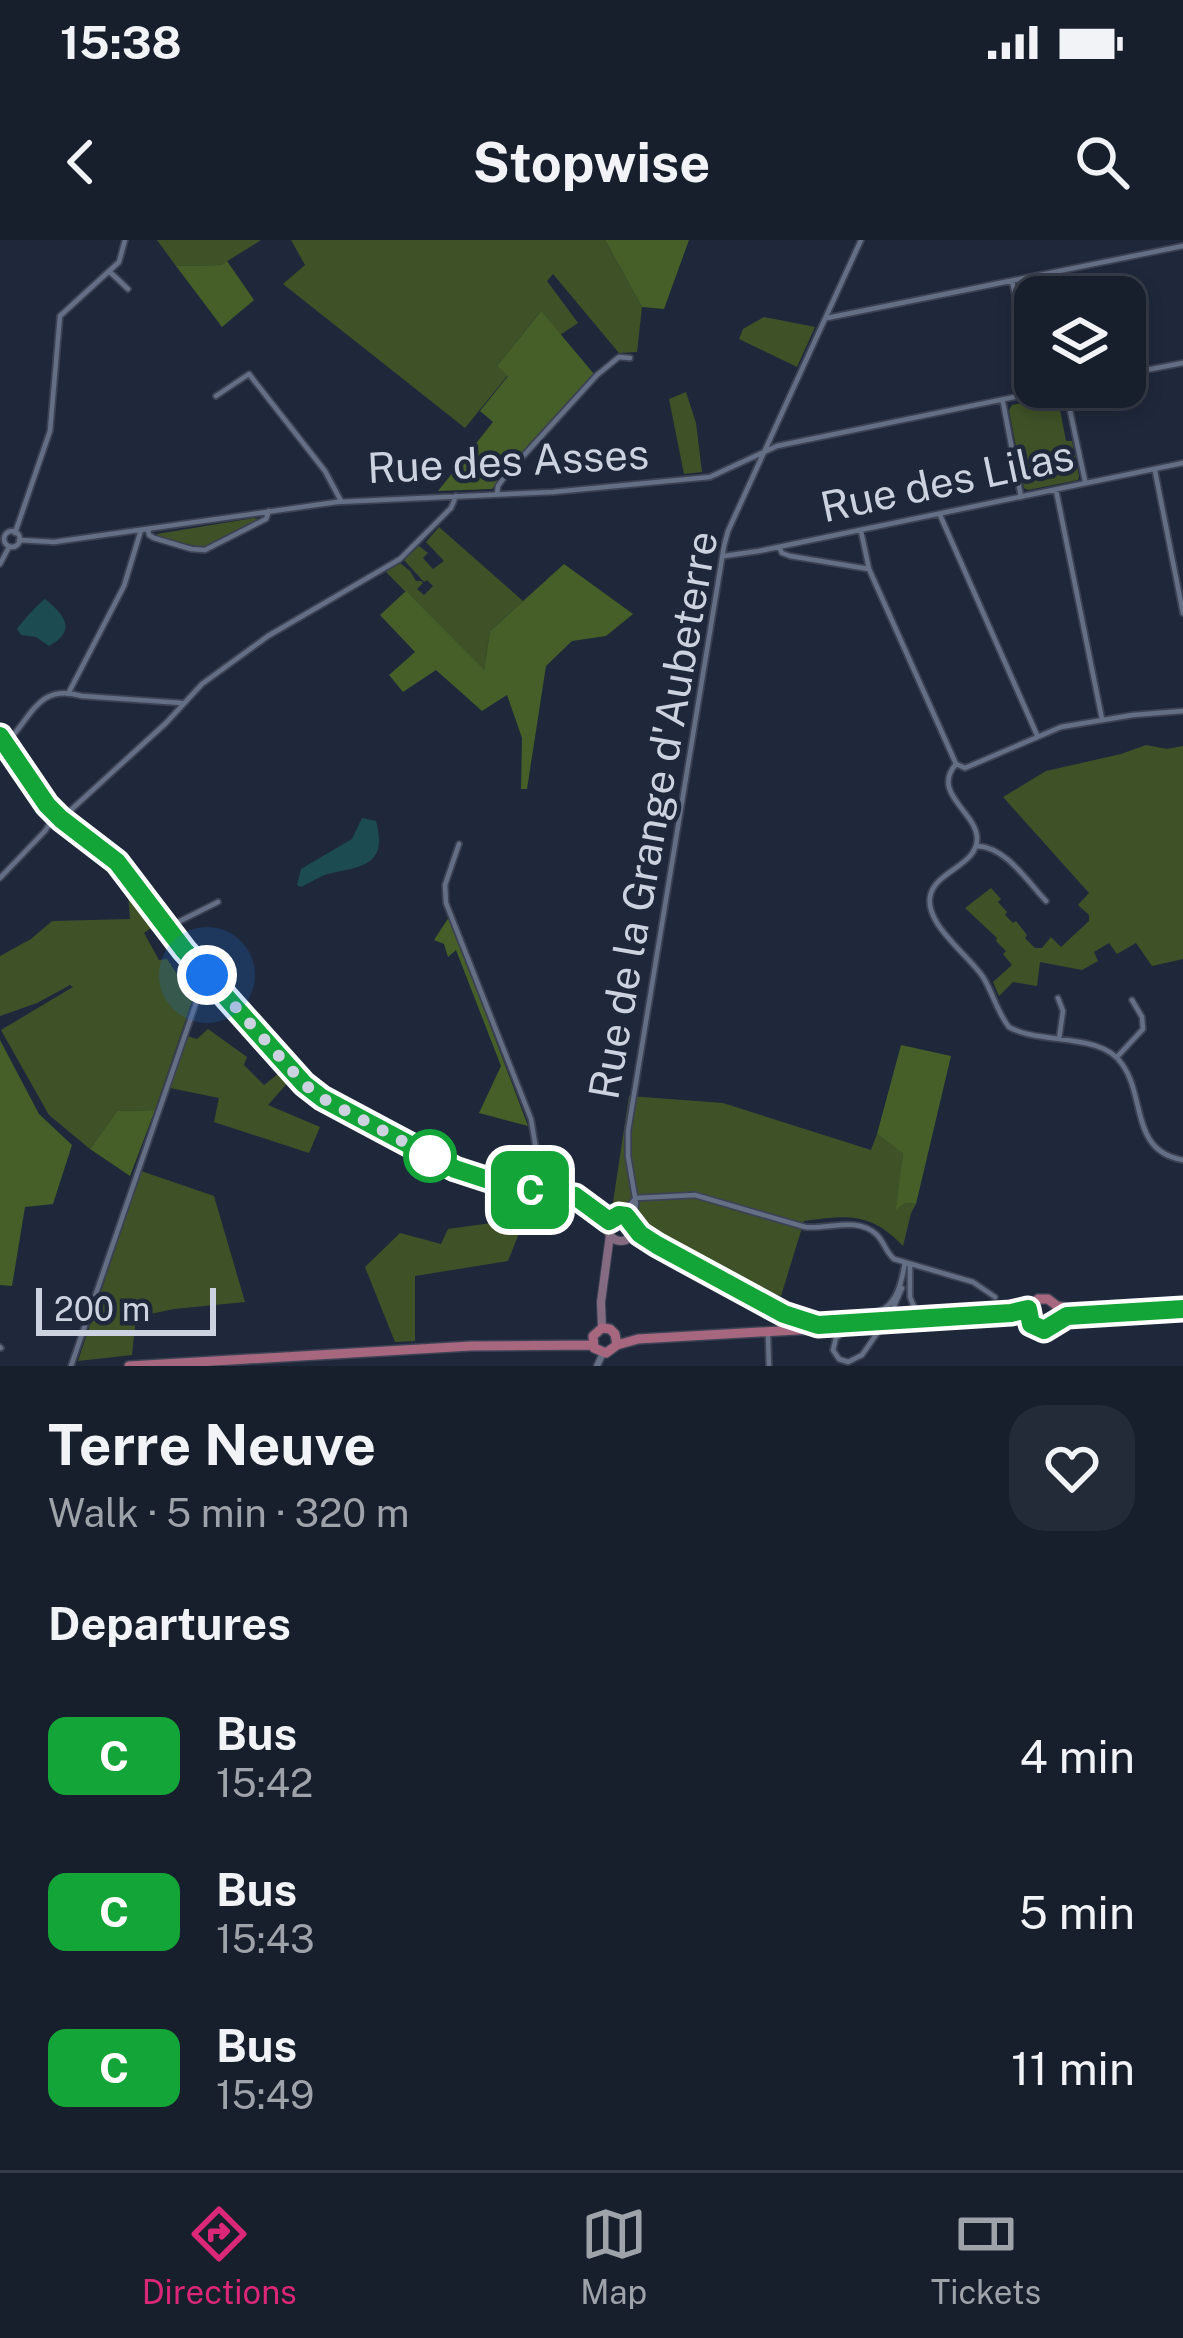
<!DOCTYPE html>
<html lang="en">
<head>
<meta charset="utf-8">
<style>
  :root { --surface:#171e2c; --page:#242b38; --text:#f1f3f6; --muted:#9ea2a9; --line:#363c48; --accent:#db2777 }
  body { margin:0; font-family:"Public Sans",sans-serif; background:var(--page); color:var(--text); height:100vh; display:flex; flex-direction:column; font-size:45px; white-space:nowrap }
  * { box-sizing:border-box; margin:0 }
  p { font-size:39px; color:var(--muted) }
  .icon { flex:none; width:66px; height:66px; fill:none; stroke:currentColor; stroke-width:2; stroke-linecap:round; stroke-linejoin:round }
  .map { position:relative; height:1126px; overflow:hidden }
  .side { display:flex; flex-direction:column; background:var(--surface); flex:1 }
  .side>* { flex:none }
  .badge { padding:0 24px; border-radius:18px; font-size:42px; line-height:78px }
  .tools { position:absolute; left:1014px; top:36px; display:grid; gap:24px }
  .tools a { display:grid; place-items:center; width:132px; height:132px; border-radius:24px; background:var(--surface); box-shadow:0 6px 18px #0003,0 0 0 3px var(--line); font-size:60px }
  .scale { position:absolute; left:36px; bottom:30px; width:180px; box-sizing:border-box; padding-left:12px; border:6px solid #ccd2df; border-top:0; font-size:33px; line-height:42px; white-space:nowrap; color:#ccd2df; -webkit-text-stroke:9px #1f283b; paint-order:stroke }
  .you { position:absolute; width:60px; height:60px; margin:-30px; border:9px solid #fff; border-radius:50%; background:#1a73e8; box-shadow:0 0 0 18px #1a73e833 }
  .map>.badge { position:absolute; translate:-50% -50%; box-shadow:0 0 0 6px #fff }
  h2 { padding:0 48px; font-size:45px; line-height:108px }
  .round { display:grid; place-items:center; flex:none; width:126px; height:126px; border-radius:36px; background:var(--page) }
  .headline { display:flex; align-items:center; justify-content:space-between; height:204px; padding:0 48px }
  h1 { font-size:57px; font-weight:700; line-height:90px }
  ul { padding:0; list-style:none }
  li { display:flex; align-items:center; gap:36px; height:156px; padding:0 48px }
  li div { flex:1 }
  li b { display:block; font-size:45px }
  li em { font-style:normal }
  li .badge { min-width:132px; font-weight:700; text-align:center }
  .status { display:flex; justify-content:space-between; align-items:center; height:84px; padding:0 60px; background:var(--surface); direction:ltr }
  .status svg { height:33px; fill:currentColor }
  header { display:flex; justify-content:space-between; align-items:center; height:156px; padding:0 48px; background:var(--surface); font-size:54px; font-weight:700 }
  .menu { display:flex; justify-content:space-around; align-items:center; height:168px; border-top:3px solid var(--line); background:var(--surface); font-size:33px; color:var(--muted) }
  .menu a { display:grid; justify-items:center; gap:6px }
  .menu .current { color:var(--accent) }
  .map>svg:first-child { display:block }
  .green { fill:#3f5227 }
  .forest { fill:#465e27 }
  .water { fill:#1c4c51 }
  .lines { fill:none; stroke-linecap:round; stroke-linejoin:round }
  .minor-casing { stroke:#3c4253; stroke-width:8 }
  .tertiary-casing { stroke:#3c4253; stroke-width:9 }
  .secondary-casing { stroke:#3c4253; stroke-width:10 }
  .primary-casing { stroke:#3c4253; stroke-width:12 }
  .minor { stroke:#646f85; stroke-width:4.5 }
  .tertiary { stroke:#646f85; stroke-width:6 }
  .secondary { stroke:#856b82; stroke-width:8 }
  .primary { stroke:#a6677f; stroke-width:9 }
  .line-casing { stroke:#fff; stroke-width:27 }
  .line { stroke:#13a538; stroke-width:18 }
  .walk { stroke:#ccd2df; stroke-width:12; stroke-dasharray:0 21.6 }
  .stop-dot { fill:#fff; stroke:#13a538; stroke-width:6 }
  .labels { text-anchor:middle; stroke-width:9; stroke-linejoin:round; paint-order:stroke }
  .street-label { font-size:42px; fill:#ccd2df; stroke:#1f283b }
</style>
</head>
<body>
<div class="status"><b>15:38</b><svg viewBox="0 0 49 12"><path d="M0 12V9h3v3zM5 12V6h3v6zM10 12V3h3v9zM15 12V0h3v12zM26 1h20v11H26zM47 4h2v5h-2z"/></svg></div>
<header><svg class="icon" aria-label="back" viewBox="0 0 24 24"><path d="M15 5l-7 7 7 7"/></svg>Stopwise<svg class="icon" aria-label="search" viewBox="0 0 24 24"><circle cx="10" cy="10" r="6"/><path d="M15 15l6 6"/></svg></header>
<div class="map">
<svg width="1183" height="1126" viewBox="0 0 1183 1126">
  <rect width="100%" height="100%" fill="#1f283b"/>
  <!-- green -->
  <path class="green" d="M 157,0 L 261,0 L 221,25 L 176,26 Z
    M 291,0 L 605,0 L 642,67 L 637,112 L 619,113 L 553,34 L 547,41 L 578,83 L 560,95 L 540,72 L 497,126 L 508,135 L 465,188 L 283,44 L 305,25 Z
    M 764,77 L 815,87 L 797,127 L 739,99 L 743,89 Z
    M 686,152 L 696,183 L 702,232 L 684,234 L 669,159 Z
    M 1060,155 L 1063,157 L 1065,169 L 1060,170 L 1066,201 L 1072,201 L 1079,236 L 1078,240 L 1028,250 L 1024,248 L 1009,170 L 1012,165 Z
    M 254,278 L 261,280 L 205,308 L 159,298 L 157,294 Z
    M 439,287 L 523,361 L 490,391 L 484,431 L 386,332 L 400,323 L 410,331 L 416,341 L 421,341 L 423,343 L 417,349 L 424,355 L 433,346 L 427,340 L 424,342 L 404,320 L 419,306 L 428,313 L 423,318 L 433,329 L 444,321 L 426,302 Z
    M 1146,505 L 1167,509 L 1183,506 L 1183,719 L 1152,726 L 1136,703 L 1117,714 L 1109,703 L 1094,712 L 1098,721 L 1082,730 L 1040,722 L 1037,746 L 1013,742 L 999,756 L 993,742 L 1012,725 L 1003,714 L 1006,711 L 996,701 L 997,698 L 965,668 L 991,648 L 1001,659 L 998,662 L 1007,672 L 1005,675 L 1013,683 L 1016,681 L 1027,695 L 1025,698 L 1035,708 L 1042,708 L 1051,697 L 1061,707 L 1089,681 L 1089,675 L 1078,665 L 1089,653 L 1003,557 L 1046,531 L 1121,514 Z
    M 132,652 L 154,686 L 144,693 L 159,720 L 167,719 L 193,758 L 155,870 L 117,871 L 90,909 L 49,875 L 1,790 L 73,747 L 70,745 L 37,763 L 0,776 L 0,716 L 31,699 L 52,681 L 130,679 L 128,654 Z
    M 208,789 L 247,817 L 244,825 L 264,845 L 283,830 L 291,839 L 268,865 L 320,887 L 309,913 L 214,882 L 219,858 L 170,848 L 187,796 L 197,799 Z
    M 629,856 L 723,863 L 871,910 L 877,894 L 903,912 L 899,968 L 906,963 L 916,964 L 911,973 L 903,1006 C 871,972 847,975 804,981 L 781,1056 L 743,1045 L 655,997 L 641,982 L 639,971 L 612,969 Z
    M 141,931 L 214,956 L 245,1062 L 174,1069 L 136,1077 L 132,1115 L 78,1121 Z
    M 498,982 L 521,988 L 508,1021 L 415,1036 L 415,1101 L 395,1102 L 365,1027 L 400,993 L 441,1004 L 448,989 Z"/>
  <!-- forest -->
  <path class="forest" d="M 605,0 L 689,0 L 664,69 L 642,67 Z
    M 227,21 L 254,60 L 222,87 L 176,26 L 221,25 Z
    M 541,71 L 594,134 L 492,249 L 438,251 L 493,182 L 480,171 L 508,136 L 497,126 Z
    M 564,324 L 633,374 L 606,396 L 572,401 L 546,426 L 527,549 L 521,549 L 522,498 L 507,455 L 482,471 L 436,430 L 403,452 L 389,435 L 415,412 L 380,375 L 406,351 L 484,430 L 490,391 Z
    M 449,677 L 528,886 L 479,873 L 501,826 L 456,710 L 448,717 L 444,704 L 434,700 Z
    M 0,800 L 39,874 L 72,905 L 53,964 L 25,967 L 12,1046 L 0,1045 Z
    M 901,805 L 951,816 L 916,964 L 906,963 L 896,970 L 903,913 L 877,894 Z
    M 155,870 L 130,936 L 90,909 L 117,871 Z"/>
  <!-- water -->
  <path class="water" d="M 45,359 C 65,375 77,391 49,406 L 36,397 L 21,395 L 17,389 C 19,385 41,361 45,359 Z
    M 362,578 L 376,581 C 388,626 363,626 328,634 C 318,637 309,643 301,647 L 297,645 L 301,629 L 352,599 Z"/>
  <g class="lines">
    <!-- minor casing -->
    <g class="minor-casing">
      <path id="minor" d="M 109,31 L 128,49
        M 1012,41 L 1036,153
        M 827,78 L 1183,6
        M 1125,134 L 1183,123
        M 1065,147 L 1085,241
        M 216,156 L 249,134 L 325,231 L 341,261
        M 1003,162 L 1021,257
        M 1155,231 L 1183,373
        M 1056,250 L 1102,479
        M 497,254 L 498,246 L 506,235 L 597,135 L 619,117 L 630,118
        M 940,275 L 1037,495
        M 148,289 L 149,295 L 154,298 L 191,309 L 205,310 L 266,279 L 269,271
        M 861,291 L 869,329 L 956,524
        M4 299a8 8 0 1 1 16 0a8 8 0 1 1-16 0Z
        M 15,293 L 50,191 L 60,76 L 119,22 L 125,0
        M 19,300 L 54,302 L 337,262 L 553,252 L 710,237 L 777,206 L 1063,147
        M 779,307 L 782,313 L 790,316 L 869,329
        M 724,316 L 759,311 L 1183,223
        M 0,324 L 9,307
        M 69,452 L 124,346 L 141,290
        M 7,502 C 32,477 38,443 82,456 L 182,463
        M 956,524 C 931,553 975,571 977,597 C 979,624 939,630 931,653 C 921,682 969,715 983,737 C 993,753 997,772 1009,787 C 1040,805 1101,792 1122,824 C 1146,857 1130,911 1183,920
        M 956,524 L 965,528 L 1061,487 L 1133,475 L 1183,471
        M 61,579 L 166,483 L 202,444 L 268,396 L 400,319 L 451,268 L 456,256
        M 459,604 L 445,645 L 446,663 L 531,879 L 536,909 L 532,950
        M 977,606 C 1006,607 1027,641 1046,661
        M 0,638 L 45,591 L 56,574
        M 166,688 L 218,662
        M 1058,758 L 1063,771 L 1059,799
        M 1117,817 L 1143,789 L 1142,777 L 1132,760
        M 636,958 L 695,955 L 805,987 C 828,990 856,976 876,994 C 884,1001 885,1011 894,1019 L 973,1042 L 995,1057
        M 621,975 L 636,958
        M 633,984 L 636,963 L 628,916 L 628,891 L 724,306 L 728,291 L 861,0
        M 910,1024 L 910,1057 L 917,1074 L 972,1075
        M 753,1053 C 770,1061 786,1072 805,1077 C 817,1080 830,1079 843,1078 C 887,1076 898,1066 905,1022
        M 891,1073 L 902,1048
        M 846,1091 L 836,1098 L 833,1110 L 839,1119 L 848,1122 L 862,1115 L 878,1092
        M 768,1096 L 769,1126
        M 0,1107 L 1,1108
        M 71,1126 L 206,734"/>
    </g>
    <!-- tertiary casing -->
    <g class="tertiary-casing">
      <path id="tertiary" d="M 597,1126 L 603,1113"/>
    </g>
    <!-- secondary casing -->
    <g class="secondary-casing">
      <path id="secondary" d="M 0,496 L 47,565 L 61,579 L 117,622 L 183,708 L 304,844 L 322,858 L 455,930 L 501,944 L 575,956 L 609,981
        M608 988a13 13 0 1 1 26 0a13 13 0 1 1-26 0Z
        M 634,987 L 657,1005 L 784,1074 L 818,1085
        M 602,1088 L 601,1062 L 610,995"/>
    </g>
    <!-- primary casing -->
    <g class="primary-casing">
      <path id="primary" d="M 1057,1066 L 1067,1068 L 1183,1062
        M 1004,1073 L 1028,1069
        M 1058,1080 L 1057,1066 L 1048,1059 L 1038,1059 L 1028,1069 L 1027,1077 L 1031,1084 L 1044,1089 L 1067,1076 L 1183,1068
        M 617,1105 L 615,1094 L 610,1089 L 602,1088 L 593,1096 L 594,1108 L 606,1113 L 617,1105 L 638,1099 L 1006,1078 L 1029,1081
        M 129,1126 L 471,1106 L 593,1105"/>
    </g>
    <!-- minor -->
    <use href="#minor" class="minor"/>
    <!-- tertiary -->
    <use href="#tertiary" class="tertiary"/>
    <!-- secondary -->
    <use href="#secondary" class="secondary"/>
    <!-- primary -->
    <use href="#primary" class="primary"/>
  </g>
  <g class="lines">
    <!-- line casing -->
    <g class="line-casing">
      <path id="line" d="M 0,496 L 47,565 L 61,579 L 117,622 L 184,710 L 304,844 L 322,858 L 455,929 L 501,944 L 575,956 L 609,981 L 619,975 L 626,976 L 640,994 L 657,1005 L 784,1074 L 818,1085 L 1011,1073 L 1028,1069 L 1031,1084 L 1044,1090 L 1067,1076 L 1183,1069"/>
    </g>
    <!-- line -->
    <use href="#line" class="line"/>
    <!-- walk -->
    <path class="walk" d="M 207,735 L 304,844 L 322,858 L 430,916"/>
  </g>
  <!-- markers -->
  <circle class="stop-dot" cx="430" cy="916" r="24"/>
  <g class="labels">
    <!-- street labels -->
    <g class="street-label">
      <text transform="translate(508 221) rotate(-3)" y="15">Rue des Asses</text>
      <text transform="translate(947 241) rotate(-12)" y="15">Rue des Lilas</text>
      <text transform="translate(653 575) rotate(-80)" y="15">Rue de la Grange d'Aubeterre</text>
    </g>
  </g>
</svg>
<div class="tools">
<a><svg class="icon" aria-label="layers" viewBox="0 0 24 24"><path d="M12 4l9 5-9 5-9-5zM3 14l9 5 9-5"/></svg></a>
</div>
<div class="scale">200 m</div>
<div class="you" style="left:207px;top:735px"></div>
<b class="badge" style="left:530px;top:950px;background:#13a538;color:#fff">C</b>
</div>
<section class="side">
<div class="headline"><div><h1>Terre Neuve</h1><p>Walk · 5 min · 320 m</p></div><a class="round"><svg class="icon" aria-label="heart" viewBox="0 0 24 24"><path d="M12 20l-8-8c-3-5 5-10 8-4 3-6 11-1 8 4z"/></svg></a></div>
<h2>Departures</h2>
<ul>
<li><span class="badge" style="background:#13a538;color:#fff">C</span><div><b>Bus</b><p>15:42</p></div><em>4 min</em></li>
<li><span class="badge" style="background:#13a538;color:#fff">C</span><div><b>Bus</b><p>15:43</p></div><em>5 min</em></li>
<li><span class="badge" style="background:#13a538;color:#fff">C</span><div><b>Bus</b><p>15:49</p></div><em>11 min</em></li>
</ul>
</section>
<nav class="menu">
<a class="current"><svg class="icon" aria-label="directions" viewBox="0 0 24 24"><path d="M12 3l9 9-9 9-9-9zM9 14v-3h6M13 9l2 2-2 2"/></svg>Directions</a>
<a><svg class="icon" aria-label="map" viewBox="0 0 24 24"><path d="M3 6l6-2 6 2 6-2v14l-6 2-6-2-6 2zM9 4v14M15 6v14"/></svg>Map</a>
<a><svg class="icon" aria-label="tickets" viewBox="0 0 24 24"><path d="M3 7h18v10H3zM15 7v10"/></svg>Tickets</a>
</nav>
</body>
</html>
